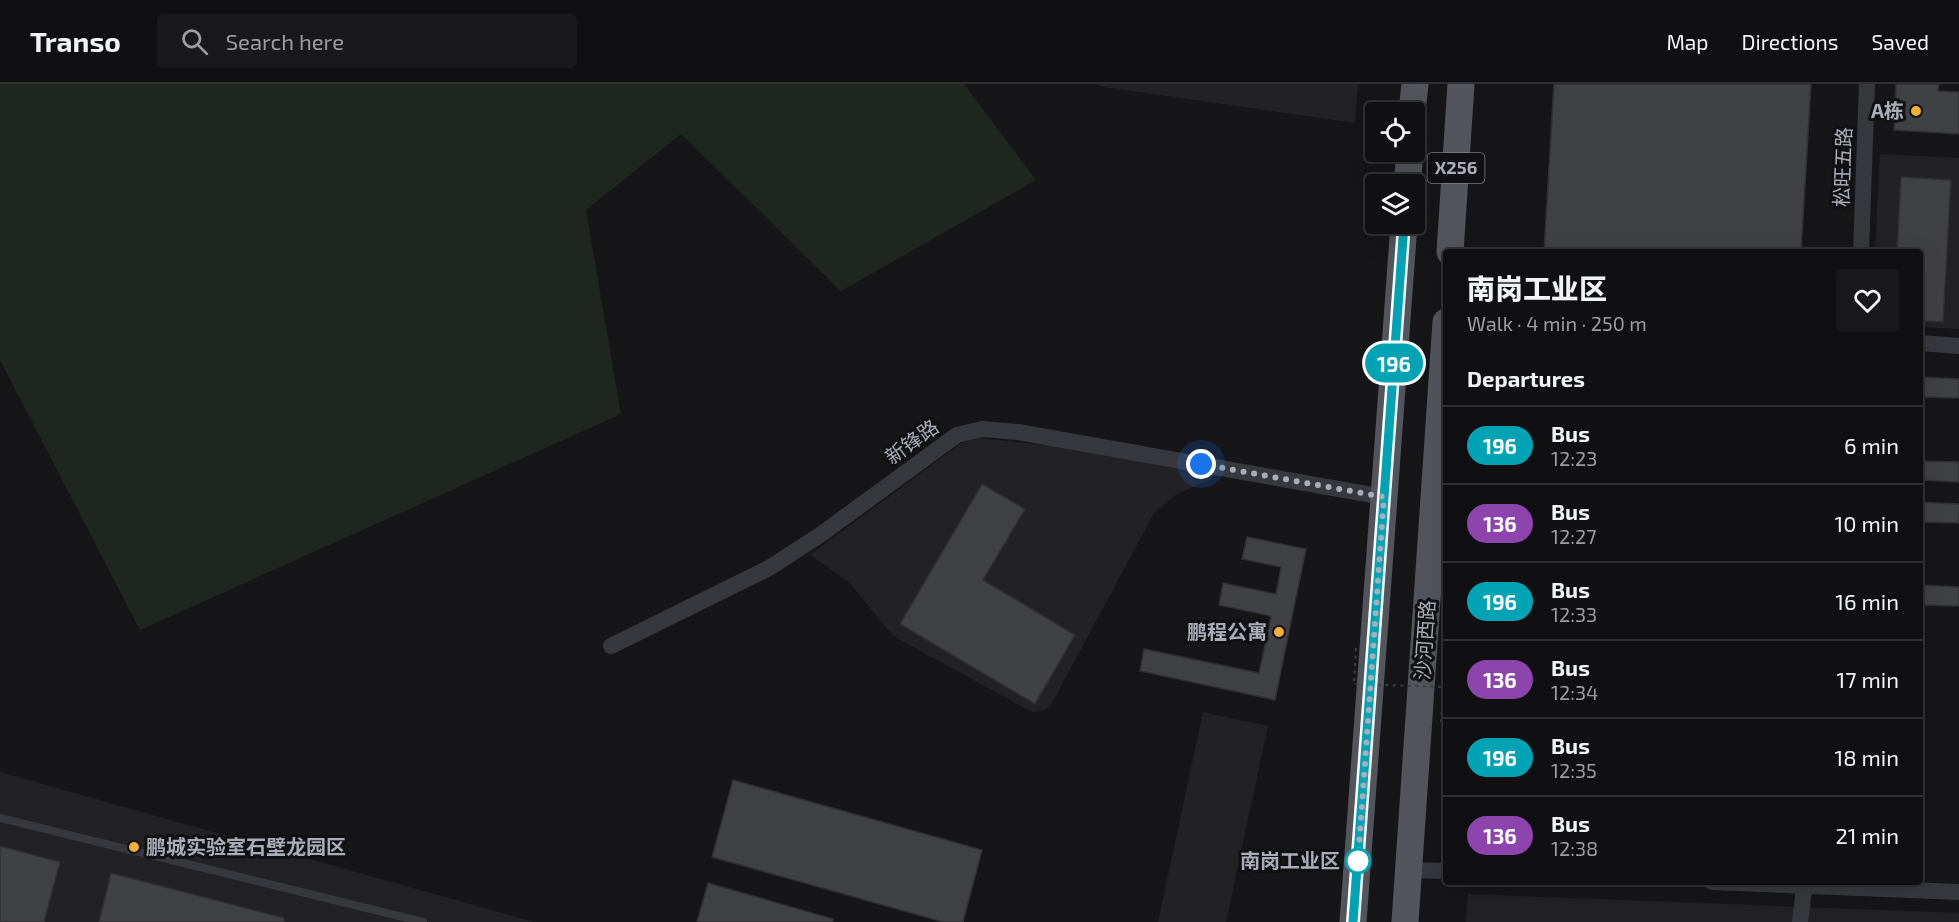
<!DOCTYPE html>
<html lang="en">
<head>
<meta charset="utf-8">
<style>
  :root { --surface:#101012; --page:#19191b; --text:#f1f3f6; --muted:#9c9d9f; --line:#303032 }
  body { margin:0; font-family:"Exo 2","Noto Sans SC",sans-serif; background:var(--page); color:var(--text); height:100vh; display:flex; flex-direction:column; font-size:22px; white-space:nowrap }
  * { box-sizing:border-box; margin:0 }
  p { font-size:20px; color:var(--muted) }
  .icon { flex:none; width:33px; height:33px; fill:none; stroke:currentColor; stroke-width:2; stroke-linecap:round; stroke-linejoin:round }
  .map { position:relative; flex:1; overflow:hidden }
  .side { position:absolute; left:1443px; top:165px; width:480px; height:636px; display:flex; flex-direction:column; background:var(--surface); border-radius:6px; box-shadow:0 6px 24px #0002,0 0 0 2px var(--line) }
  .side>* { flex:none }
  .badge { padding:0 12px; border-radius:20px; font-size:21px; line-height:39px }
  .fabs { position:absolute; left:1365px; top:18px; display:grid; gap:12px }
  .fabs a { display:grid; place-items:center; width:60px; height:60px; border-radius:6px; background:var(--surface); box-shadow:0 6px 24px #0002,0 0 0 2px var(--line); font-size:30px }
  .you { position:absolute; width:30px; height:30px; margin:-15px; border:4px solid #fff; border-radius:50%; background:#1a73e8; box-shadow:0 0 0 9px #1a73e833 }
  .map>.badge { position:absolute; translate:-50% -50%; box-shadow:0 0 0 3px #fff }
  h2 { padding:0 24px; font-size:22px; line-height:54px }
  .round { display:grid; place-items:center; flex:none; width:63px; height:63px; border-radius:6px; background:var(--page) }
  .overview { display:flex; align-items:center; justify-content:space-between; height:102px; padding:0 24px }
  h1 { font-size:28px; font-weight:800; line-height:45px }
  ul { padding:0; list-style:none }
  li { display:flex; align-items:center; gap:18px; height:78px; padding:0 24px; border-top:2px solid var(--line) }
  li div { flex:1 }
  li b { display:block; font-size:22px }
  li em { font-style:normal }
  li .badge { min-width:66px; font-weight:700; text-align:center }
  header { display:flex; align-items:center; gap:36px; box-sizing:border-box; height:84px; padding:0 30px; background:var(--surface); border-bottom:2px solid var(--line) }
  header strong { font-size:28px }
  nav { display:flex; gap:33px; margin-inline-start:auto; font-size:21px }
  .search { width:420px; height:54px; background:var(--page); display:flex; align-items:center; gap:15px; box-sizing:border-box; padding:0 21px; border-radius:6px; color:var(--muted); font-size:22px }
  .map>svg:first-child { display:block }
  .built { fill:#222225 }
  .green { fill:#1e261f }
  .building { fill:#404145; stroke:#303034; stroke-width:1.5 }
  .lines { fill:none; stroke-linecap:round; stroke-linejoin:round }
  .path { stroke:#3d3f44; stroke-width:2; stroke-dasharray:3 4.5; stroke-linecap:butt }
  .lane { stroke:#37383d; stroke-width:8 }
  .street { stroke:#37383d; stroke-width:16 }
  .primary { stroke:#53555c; stroke-width:27 }
  .path-bridge { stroke:#3d3f44; stroke-width:2; stroke-dasharray:3 4.5; stroke-linecap:butt }
  .line-casing { stroke:#fff; stroke-width:14 }
  .line { stroke:#00a3b4; stroke-width:9 }
  .walk { stroke:#a8adb8; stroke-width:6; stroke-dasharray:0 10.8 }
  .poi-dot { fill:#f2b134; stroke:#111113; stroke-width:2 }
  .stop-dot { fill:#fff; stroke:#00a3b4; stroke-width:3 }
  .labels { text-anchor:middle; stroke-width:6; stroke-linejoin:round; paint-order:stroke }
  .shield { fill:#111113; stroke:#7b7e86; stroke-width:1.5 }
  .shield-label { font-size:18px; font-weight:bold; fill:#a8adb8 }
  .poi-label { font-size:20px; font-weight:bold; fill:#a8adb8; stroke:#111113; text-anchor:end }
  .street-label { font-size:20px; fill:#a8adb8; stroke:#111113 }
  .stop-label { font-size:20px; font-weight:bold; fill:#a8adb8; stroke:#111113; text-anchor:end }
</style>
</head>
<body>
<header>
<strong>Transo</strong>
<div class="search"><svg class="icon" aria-label="search" viewBox="0 0 24 24"><circle cx="10" cy="10" r="6"/><path d="M15 15l6 6"/></svg>Search here</div>
<nav><a>Map</a><a>Directions</a><a>Saved</a></nav>
</header>
<div class="map">
<svg width="1959" height="838" viewBox="0 0 1959 838">
  <rect width="100%" height="100%" fill="#161618"/>
  <!-- built -->
  <path class="built" d="M 1095,0 L 1358,0 L 1355,39 L 1104,3 Z
    M 1880,70 L 1959,74 L 1959,245 L 1920,243 L 1920,168 L 1875,168 Z
    M 978,354 L 1080,365 L 1212,388 L 1212,395 L 1177,410 L 1154,429 L 1051,621 L 1044,626 L 1032,628 L 893,552 L 849,498 L 810,471 L 960,360 Z
    M 1203,628 L 1268,642 L 1226,838 L 1158,838 Z
    M 0,688 L 534,838 L 0,838 Z
    M 1468,810 L 1959,829 L 1959,838 L 1466,838 Z"/>
  <!-- green -->
  <path class="green" d="M 0,0 L 964,0 L 1036,96 L 841,207 L 681,50 L 586,126 L 621,330 L 140,546 L 0,276 Z"/>
  <!-- building -->
  <path class="building" d="M 1554,0 L 1811,0 L 1801,168 L 1544,168 Z
    M 1896,0 L 1939,0 L 1938,7 L 1959,8 L 1959,50 L 1894,46 Z
    M 1901,93 L 1951,96 L 1943,238 L 1920,237 L 1920,168 L 1897,168 Z
    M 1920,293 L 1959,295 L 1959,314 L 1920,313 Z
    M 1920,377 L 1959,378 L 1959,398 L 1920,396 Z
    M 982,400 L 1025,425 L 983,496 L 1075,551 L 1035,620 L 900,540 Z
    M 1920,418 L 1959,420 L 1959,439 L 1920,438 Z
    M 1247,453 L 1306,465 L 1275,616 L 1140,587 L 1144,565 L 1259,589 L 1271,532 L 1219,521 L 1223,499 L 1276,510 L 1281,483 L 1242,475 Z
    M 1920,501 L 1959,503 L 1959,522 L 1920,521 Z
    M 733,696 L 982,766 L 963,838 L 943,838 L 712,773 Z
    M 0,762 L 60,778 L 44,838 L 0,838 Z
    M 111,789 L 284,834 L 284,838 L 99,838 Z
    M 708,799 L 833,835 L 833,838 L 697,838 Z"/>
  <g class="lines">
    <!-- path -->
    <path class="path" d="M 1445,582 L 1446,568"/>
    <!-- lane -->
    <path class="lane" d="M 0,734 L 423,838"/>
    <!-- street -->
    <path class="street" d="M 1861,168 L 1867,0
      M 1920,259 L 1959,262
      M 611,562 L 769,484 L 820,451 L 957,351 L 982,345 L 1018,348 L 1384,413
      M 1408,786 L 1446,787
      M 1712,798 L 1959,808
      M 1800,838 L 1805,798"/>
    <!-- primary -->
    <path class="primary" d="M 1412,28 L 1415,0
      M 1407,100 L 1410,68
      M 1450,168 L 1461,0
      M 1353,838 L 1404,140
      M 1405,838 L 1446,238"/>
    <!-- path-bridge -->
    <path class="path-bridge" d="M 1356,564 L 1354,600 L 1443,603 L 1441,638"/>
  </g>
  <g class="lines">
    <!-- line casing -->
    <g class="line-casing">
      <path id="line" d="M 1353,838 L 1404,140"/>
    </g>
    <!-- line -->
    <use href="#line" class="line"/>
    <!-- walk -->
    <path class="walk" d="M 1201,380 L 1384,413 L 1358,777"/>
  </g>
  <!-- markers -->
  <g class="poi-dot">
    <circle cx="1916" cy="27" r="6"/>
    <circle cx="1279" cy="548" r="6"/>
    <circle cx="134" cy="763" r="6"/>
  </g>
  <circle class="stop-dot" cx="1358" cy="777" r="12"/>
  <g class="labels">
    <!-- shield labels -->
    <rect class="shield" x="1427.5" y="69" width="57" height="30" rx="4.5"/>
    <g class="shield-label">
      <text x="1456" y="90">X256</text>
    </g>
    <!-- poi labels -->
    <g class="poi-label">
      <text x="1904" y="34">A栋</text>
      <text x="1267" y="555">鹏程公寓</text>
      <text x="146" y="770" text-anchor="start">鹏城实验室石壁龙园区</text>
    </g>
    <!-- street labels -->
    <g class="street-label">
      <text transform="translate(1843 83) rotate(-88)" y="7">松旺五路</text>
      <text transform="translate(912 358) rotate(-36)" y="7">新锋路</text>
      <text transform="translate(1425 556) rotate(-86)" y="7">沙河西路</text>
    </g>
    <!-- stop labels -->
    <g class="stop-label">
      <text x="1340" y="784">南岗工业区</text>
    </g>
  </g>
</svg>
<div class="fabs">
<a><svg class="icon" aria-label="locate" viewBox="0 0 24 24"><circle cx="12" cy="12" r="6"/><path d="M12 2v4M12 18v4M2 12h4M18 12h4"/></svg></a>
<a><svg class="icon" aria-label="layers" viewBox="0 0 24 24"><path d="M12 4l9 5-9 5-9-5zM3 14l9 5 9-5"/></svg></a>
</div>
<div class="you" style="left:1201px;top:380px"></div>
<b class="badge" style="left:1394px;top:279px;background:#00a3b4;color:#fff">196</b>
<section class="side">
<div class="overview"><div><h1>南岗工业区</h1><p>Walk · 4 min · 250 m</p></div><a class="round"><svg class="icon" aria-label="heart" viewBox="0 0 24 24"><path d="M12 20l-8-8c-3-5 5-10 8-4 3-6 11-1 8 4z"/></svg></a></div>
<h2>Departures</h2>
<ul>
<li><span class="badge" style="background:#00a3b4;color:#fff">196</span><div><b>Bus</b><p>12:23</p></div><em>6 min</em></li>
<li><span class="badge" style="background:#8e44ad;color:#fff">136</span><div><b>Bus</b><p>12:27</p></div><em>10 min</em></li>
<li><span class="badge" style="background:#00a3b4;color:#fff">196</span><div><b>Bus</b><p>12:33</p></div><em>16 min</em></li>
<li><span class="badge" style="background:#8e44ad;color:#fff">136</span><div><b>Bus</b><p>12:34</p></div><em>17 min</em></li>
<li><span class="badge" style="background:#00a3b4;color:#fff">196</span><div><b>Bus</b><p>12:35</p></div><em>18 min</em></li>
<li><span class="badge" style="background:#8e44ad;color:#fff">136</span><div><b>Bus</b><p>12:38</p></div><em>21 min</em></li>
</ul>
</section>
</div>
</body>
</html>
